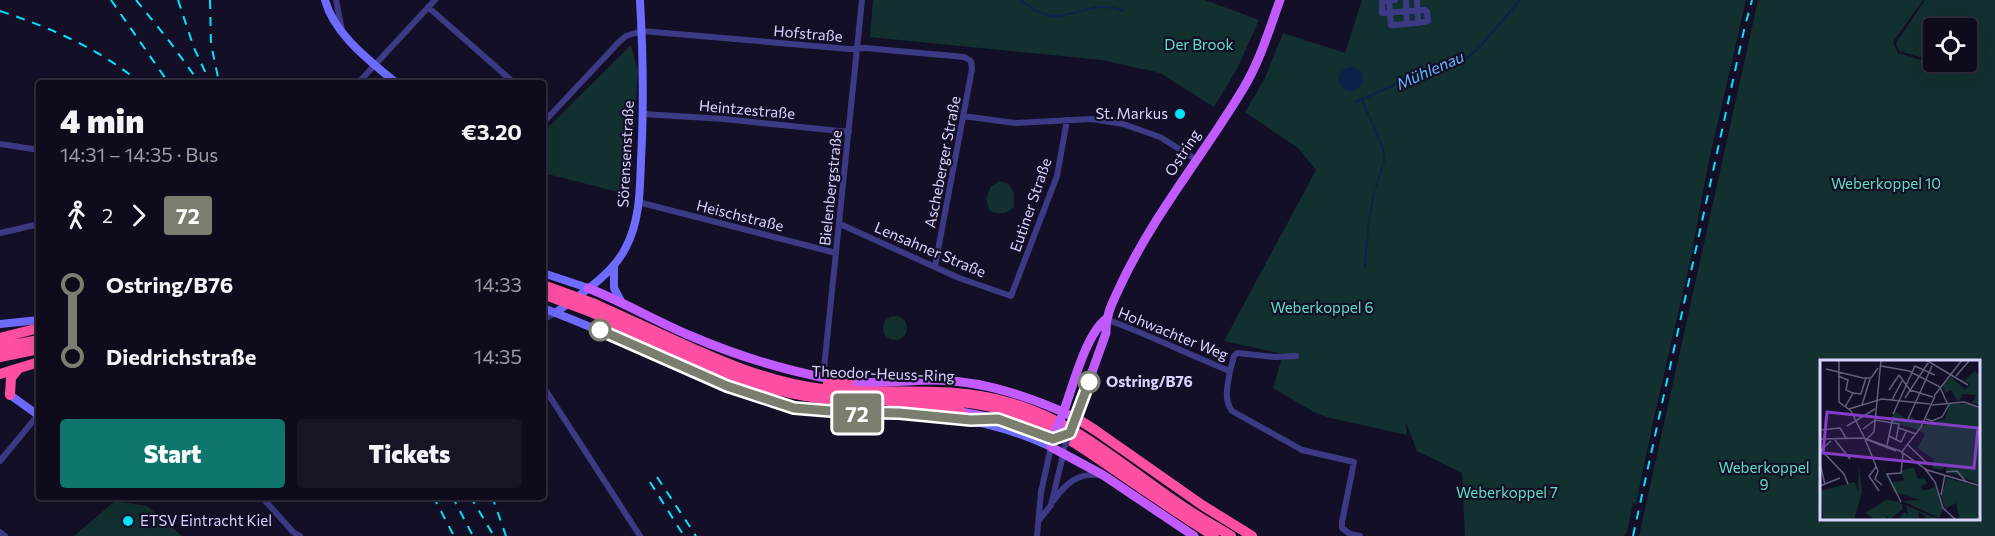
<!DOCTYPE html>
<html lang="en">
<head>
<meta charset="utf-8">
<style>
  :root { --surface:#0e0b1c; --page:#171425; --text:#f1f3f6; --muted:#9b9ba3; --line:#2e2b3b; --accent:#0f766e }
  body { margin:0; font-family:Commissioner,sans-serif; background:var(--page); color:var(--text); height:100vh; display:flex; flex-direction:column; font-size:22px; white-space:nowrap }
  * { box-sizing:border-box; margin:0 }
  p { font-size:20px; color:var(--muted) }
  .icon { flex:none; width:33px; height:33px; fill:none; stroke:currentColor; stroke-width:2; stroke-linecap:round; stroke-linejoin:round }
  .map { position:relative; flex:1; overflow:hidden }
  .details { position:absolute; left:36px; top:80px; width:510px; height:420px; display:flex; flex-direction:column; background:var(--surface); border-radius:6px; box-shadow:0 6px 24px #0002,0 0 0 2px var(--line) }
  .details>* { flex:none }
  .badge { padding:0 12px; border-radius:4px; font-size:21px; line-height:39px }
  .tools { position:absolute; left:1923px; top:18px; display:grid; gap:12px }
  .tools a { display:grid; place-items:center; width:54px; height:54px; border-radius:6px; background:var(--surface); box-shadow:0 6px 24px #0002,0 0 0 2px var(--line); font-size:30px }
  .map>.badge { position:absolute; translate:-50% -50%; box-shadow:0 0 0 3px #fff }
  .legs { display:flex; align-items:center; gap:9px; height:66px; padding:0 24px; font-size:20px }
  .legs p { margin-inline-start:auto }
  .summary { display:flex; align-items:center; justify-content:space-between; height:102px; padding:0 24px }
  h1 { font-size:33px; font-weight:800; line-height:45px }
  .cta { display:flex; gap:12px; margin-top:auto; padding:12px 24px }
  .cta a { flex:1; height:69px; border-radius:6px; background:var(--accent); color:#fff; font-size:24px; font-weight:800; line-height:69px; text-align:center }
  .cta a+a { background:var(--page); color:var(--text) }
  ul { padding:0 24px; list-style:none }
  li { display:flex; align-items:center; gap:21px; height:72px; font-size:22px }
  li i { display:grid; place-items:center; width:9px; height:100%; margin:0 8px; background:currentColor }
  li i::after { content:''; width:15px; height:15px; margin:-8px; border:4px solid; border-radius:50%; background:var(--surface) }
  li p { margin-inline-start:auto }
  li:first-child i { background:linear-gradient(#0000 50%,currentColor 0) }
  li:last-child i { background:linear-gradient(currentColor 50%,#0000 0) }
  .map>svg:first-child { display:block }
  .green { fill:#12302f; fill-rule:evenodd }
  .water { fill:#0c2248 }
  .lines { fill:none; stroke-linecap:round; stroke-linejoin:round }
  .stream { stroke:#0c2248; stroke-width:2 }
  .street { stroke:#3d3a85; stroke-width:6 }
  .secondary { stroke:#6f6bff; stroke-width:8 }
  .primary { stroke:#c25bff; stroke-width:9 }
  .highway { stroke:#ff4fa3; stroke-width:10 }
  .rail { stroke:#00e5ff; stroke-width:2; stroke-dasharray:9 8; stroke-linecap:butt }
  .street-bridge { stroke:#3d3a85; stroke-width:6 }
  .primary-bridge { stroke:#c25bff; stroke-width:9 }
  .highway-bridge { stroke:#ff4fa3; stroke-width:10 }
  .line-1-casing { stroke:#fff; stroke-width:14 }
  .line-1 { stroke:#797e6f; stroke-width:9 }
  .poi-dot { fill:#00e5ff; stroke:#130f26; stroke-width:2 }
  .stop-1-dot { fill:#fff; stroke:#797e6f; stroke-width:3 }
  .labels { text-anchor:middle; stroke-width:4.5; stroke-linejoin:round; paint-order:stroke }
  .street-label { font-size:15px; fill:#d9d4ff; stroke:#130f26 }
  .park-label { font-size:15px; fill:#5fe0c0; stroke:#130f26 }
  .poi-label { font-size:15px; fill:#d9d4ff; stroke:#130f26; text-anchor:end }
  .stop-label { font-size:15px; font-weight:bold; fill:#d9d4ff; stroke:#130f26; text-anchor:start }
  .water-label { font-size:16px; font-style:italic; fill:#62b6ff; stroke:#130f26 }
  .inset-road { fill:none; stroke:#625e7d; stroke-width:1.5 }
  .view { fill:#843dc5; fill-opacity:0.15; stroke:#843dc5; stroke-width:3 }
  .inset-edge { fill:none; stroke:#d9d4ff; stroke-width:3 }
</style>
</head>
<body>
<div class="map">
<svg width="1995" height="536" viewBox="0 0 1995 536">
  <rect width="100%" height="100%" fill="#130f26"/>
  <!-- green -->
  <path class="green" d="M 873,0 L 1205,0 L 1259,20 L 1237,69 L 1214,107 L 1160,73 L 1102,60 L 870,37 Z
    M 1362,0 L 1746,0 L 1708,165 L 1691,257 L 1655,413 L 1636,504 L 1633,503 L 1627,532 L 1624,536 L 1465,536 L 1462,473 L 1417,451 L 1406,422 L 1407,435 L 1330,418 L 1314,412 L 1273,388 L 1283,354 L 1224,341 L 1316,170 L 1298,148 L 1245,112 L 1264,80 L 1283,33 L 1345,53 Z
    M 1758,0 L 1923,0 L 1893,42 L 1898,53 L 1970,74 L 1970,72 L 1934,62 L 1966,62 L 1966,28 L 1934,28 L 1933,61 L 1899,51 L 1896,43 L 1925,0 L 1995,0 L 1995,536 L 1639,536 ZM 1821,362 L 1978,362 L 1978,520 L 1821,520 Z
    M 631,45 L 638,70 L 630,195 L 543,173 L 543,132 Z
    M 1000,181 L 1009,184 L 1014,194 L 1014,207 C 1007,214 999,215 990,211 L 986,199 L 991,186 Z
    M883 328a12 12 0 1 1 24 0a12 12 0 1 1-24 0Z
    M 115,501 L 147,506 L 182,536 L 74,536 Z"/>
  <!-- water -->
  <path class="water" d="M1339 79a12 12 0 1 1 24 0a12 12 0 1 1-24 0Z"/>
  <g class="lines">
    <!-- stream -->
    <path class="stream" d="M 1020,0 C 1030,7 1042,16 1055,16 C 1081,15 1096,0 1123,11
      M 1362,100 L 1383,148 L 1384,161 L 1376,186
      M 1356,102 L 1407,79 L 1466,58 L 1479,48 L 1520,0
      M 1365,267 L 1368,226 L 1374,192"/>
    <!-- street -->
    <path class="street" d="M 336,0 L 342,30
      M 1389,0 L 1391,25 L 1395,25
      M 1395,0 L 1382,1 L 1382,13 L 1425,10 L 1427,12 L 1428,21 L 1418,23
      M 1406,0 L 1407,24
      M 428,7 L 513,82
      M 1395,25 L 1418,23 L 1417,0
      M 359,82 L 435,0
      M 643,114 L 724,119 L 849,132
      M 963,116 L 1015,123 L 1092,119 L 1123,124 L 1160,137 L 1197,160
      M 543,123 L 619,42 L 626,36 L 642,31 L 849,49 L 865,48 L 964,57 L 971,61 L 972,69 L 935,266
      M 0,144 L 39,150
      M 638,202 L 836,253
      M 840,224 L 959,278 L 1011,296 L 1057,176 L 1067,120
      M 0,233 L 39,224
      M 1106,319 C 1149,335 1188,354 1230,371 C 1228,385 1223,398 1232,411 L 1302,450 L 1354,462 L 1342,522 L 1342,528 L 1350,534 L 1360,536
      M 543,320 L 555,313
      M 1230,371 L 1234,356 L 1237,353 L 1275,357 L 1296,356
      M 823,378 L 862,0
      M 543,386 L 640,536
      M 0,461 L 38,415
      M 261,496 L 293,532 L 300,536
      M 1054,500 C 1066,483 1078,473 1099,475
      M 1040,519 L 1051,505 L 1064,451
      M 0,532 L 5,536
      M 1037,536 L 1041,492 L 1051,447"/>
    <!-- secondary -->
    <path class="secondary" d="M 325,0 C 334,34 369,60 395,82
      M 614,265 L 614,288 L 622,303
      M 543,273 L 588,288
      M 543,308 C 579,322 613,336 648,352 C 695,373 743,395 793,407 C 826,415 863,412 897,413 C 952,414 1002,424 1051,447
      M 555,313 C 579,295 611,276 625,249 C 640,222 640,189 641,160 C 644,106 643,53 640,0
      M 0,324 L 39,320
      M 10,395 L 38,415 L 39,414"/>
    <!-- primary -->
    <path class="primary" d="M 588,288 C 623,302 656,321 691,336 C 735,355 784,370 831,379 C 866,386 901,380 936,380 C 985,381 1032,397 1076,418
      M 961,412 L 998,419 L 1053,439 L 1051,447 L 1103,475 L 1194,536
      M 1062,416 C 1072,390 1085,335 1106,319
      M 1074,422 L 1106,333 C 1105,314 1114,300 1122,282 C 1155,213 1204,154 1243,89 C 1260,61 1269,30 1280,0"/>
    <!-- highway -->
    <path class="highway" d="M 639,324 C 698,351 757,381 822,389 C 884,396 945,384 1007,402 C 1075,420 1127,470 1185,508 C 1200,518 1216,527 1231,536
      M 635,333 C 694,359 754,390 819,398 C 885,405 952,391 1017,414 C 1055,428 1086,450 1119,473 C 1151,495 1182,516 1214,536
      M 0,338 L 39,328
      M 0,347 L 39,340
      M 0,357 L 39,349
      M 0,374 L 39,362
      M 828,384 L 849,382
      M 10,395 L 11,378 L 18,369
      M 891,403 L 909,407 L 961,412
      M 1076,418 L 1095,430 L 1202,505 L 1252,536"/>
    <!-- rail -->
    <path class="rail" d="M 111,0 L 168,82
      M 136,0 L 170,42 L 199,82
      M 178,0 L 194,48 L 210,82
      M 210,0 L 211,44 L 219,82
      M 0,11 C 51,28 98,48 139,82
      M 657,477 L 696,536
      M 650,482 L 684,536
      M 433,496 L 454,536
      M 452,496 L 473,536
      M 470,496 L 494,536
      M 492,496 L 506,536
      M 1633,536 L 1744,30 L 1752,0"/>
    <!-- street-bridge -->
    <path class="street-bridge" d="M 1065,446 L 1070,433"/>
    <!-- primary-bridge -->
    <path class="primary-bridge" d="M 1053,439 L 1070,433 L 1073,425
      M 1053,439 L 1061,418"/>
    <!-- highway-bridge -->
    <path class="highway-bridge" d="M 543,285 L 595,304 L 639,324
      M 543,294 L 591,312 L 635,333"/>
  </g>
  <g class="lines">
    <!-- line-1 casing -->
    <g class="line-1-casing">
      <path id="line-1" d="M 600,330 L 727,386 L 794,408 L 843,412 L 899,413 L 971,420 L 998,419 L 1053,439 L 1070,433 L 1089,382"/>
    </g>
    <!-- line-1 -->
    <use href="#line-1" class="line-1"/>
  </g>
  <!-- markers -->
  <g class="poi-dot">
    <circle cx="1180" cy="114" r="6"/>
    <circle cx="128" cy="521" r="6"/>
  </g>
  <g class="stop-1-dot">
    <circle cx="600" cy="330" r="10"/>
    <circle cx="1089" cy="382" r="10"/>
  </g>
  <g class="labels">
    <!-- street labels -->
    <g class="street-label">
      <text transform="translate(808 34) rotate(5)" y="5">Hofstraße</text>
      <text transform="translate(747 110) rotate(5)" y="5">Heintzestraße</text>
      <text transform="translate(1183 153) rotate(-57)" y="5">Ostring</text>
      <text transform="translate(626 154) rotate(-87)" y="5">Sörensenstraße</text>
      <text transform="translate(943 162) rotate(-79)" y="5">Ascheberger Straße</text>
      <text transform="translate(831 188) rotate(-84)" y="5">Bielenbergstraße</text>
      <text transform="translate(1031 205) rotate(-71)" y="5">Eutiner Straße</text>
      <text transform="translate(740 216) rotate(14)" y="5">Heischstraße</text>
      <text transform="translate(930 250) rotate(23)" y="5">Lensahner Straße</text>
      <text transform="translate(1173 334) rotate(22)" y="5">Hohwachter Weg</text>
      <text transform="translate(883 374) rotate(2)" y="5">Theodor-Heuss-Ring</text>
    </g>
    <!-- park labels -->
    <g class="park-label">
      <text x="1199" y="50">Der Brook</text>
      <text x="1886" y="189">Weberkoppel 10</text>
      <text x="1322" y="313">Weberkoppel 6</text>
      <text x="1764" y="473">Weberkoppel<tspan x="1764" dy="17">9</tspan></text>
      <text x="1507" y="498">Weberkoppel 7</text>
    </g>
    <!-- poi labels -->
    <g class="poi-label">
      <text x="1168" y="119">St. Markus</text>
      <text x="140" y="526" text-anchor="start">ETSV Eintracht Kiel</text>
    </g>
    <!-- stop labels -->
    <g class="stop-label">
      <text x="1106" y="387">Ostring/B76</text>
    </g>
    <!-- water labels -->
    <g class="water-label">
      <text transform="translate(1430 70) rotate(-24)" y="6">Mühlenau</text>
    </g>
  </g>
  <!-- overview -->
  <g transform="translate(1820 360)">
    <rect width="160" height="160" fill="#130f26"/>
    <path d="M 155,11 L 160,15 L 160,46 L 152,43 L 156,35 L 143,34 L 138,42 L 131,30 L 125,33 L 123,26 L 131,17 L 145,29 L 150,25 L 145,20 ZM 130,44 L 149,44 L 160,49 L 160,124 L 126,111 L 127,104 L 122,110 L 112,108 L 114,99 L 97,88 L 105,75 L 100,70 L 104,65 L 125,59 ZM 74,51 L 87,59 L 91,57 L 102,64 L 98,70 L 72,62 ZM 39,104 L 42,132 L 34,160 L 3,160 L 0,131 L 35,122 L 38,132 ZM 61,105 L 71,122 L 84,121 L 81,111 L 93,107 L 98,119 L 104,118 L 107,123 L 101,126 L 103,131 L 115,127 L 123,149 L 119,158 L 83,141 L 100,140 L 74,132 ZM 127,118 L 160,127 L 160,160 L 140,160 L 136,143 L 125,149 L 121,135 ZM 66,140 L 81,142 L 83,149 L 70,159 L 65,154 L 68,160 L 55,160 L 45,153 ZM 86,145 L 110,156 L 124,160 L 103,160 L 106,157 L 99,152 L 98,160 L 78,160 L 84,152 L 88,154 Z" fill="#12302f"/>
    <path class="inset-road" d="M 19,0 L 19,42 L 31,51 L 45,79 L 76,91M 106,0 L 148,25M 61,6 L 89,11 L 120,27 L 127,43M 6,9 L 43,18 L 51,18 L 58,8M 79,15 L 90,30 L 113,37M 18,16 L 28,20 L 26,30 L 33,33 L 25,47M 136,16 L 149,1M 69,30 L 79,15M 33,33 L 41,34 L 46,18M 114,36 L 142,0M 85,38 L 110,0M 72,40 L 82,21M 42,45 L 50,19M 112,45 L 144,42 L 161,48M 29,49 L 62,39 L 110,44M 73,54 L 95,6 L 115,15M 88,59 L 112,6M 106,59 L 112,61 L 122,57 L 130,43M 27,66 L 55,49M 79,68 L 96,74M 43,69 L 55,60 L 79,64 L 76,80M 0,70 L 20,68 L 26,78M 69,76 L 81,82 L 87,70M 0,79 L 44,78 L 80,91 L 107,110 L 161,126M 45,79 L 58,111 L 55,119 L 62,125M 15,80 L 30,99M 46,80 L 54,72 L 61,0M 11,81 L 1,90 L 24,114 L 28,124M 67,85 L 73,57M 88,85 L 109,105M 81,93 L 101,67 L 115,36M 0,103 L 5,125M 56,107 L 49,116 L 59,131M 105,109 L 115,122 L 123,148 L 136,160M 126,112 L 137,111 L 146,122M 0,126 L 20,118M 121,135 L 125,115M 81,142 L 67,114 L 81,113 L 83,94"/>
    <path class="view" d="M 7,52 L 158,68 L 154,108 L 3,93 Z"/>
    <rect width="160" height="160" class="inset-edge"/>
  </g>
</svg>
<div class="tools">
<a><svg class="icon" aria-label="locate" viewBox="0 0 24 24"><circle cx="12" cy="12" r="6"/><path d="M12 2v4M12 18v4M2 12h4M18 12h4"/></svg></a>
</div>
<b class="badge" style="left:857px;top:413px;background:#797e6f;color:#fff">72</b>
<section class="details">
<div class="summary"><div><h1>4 min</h1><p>14:31 – 14:35 · Bus</p></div><b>€3.20</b></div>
<div class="legs"><svg class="icon" aria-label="walk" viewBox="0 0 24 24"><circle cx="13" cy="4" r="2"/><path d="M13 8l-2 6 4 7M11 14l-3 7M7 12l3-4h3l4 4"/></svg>2<svg class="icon" aria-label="forward" viewBox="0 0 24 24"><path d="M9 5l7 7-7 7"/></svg><b class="badge" style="background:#797e6f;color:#fff">72</b></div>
<ul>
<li><i style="color:#797e6f"></i><b>Ostring/B76</b><p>14:33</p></li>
<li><i style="color:#797e6f"></i><b>Diedrichstraße</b><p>14:35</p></li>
</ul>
<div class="cta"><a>Start</a><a>Tickets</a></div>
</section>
</div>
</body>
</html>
